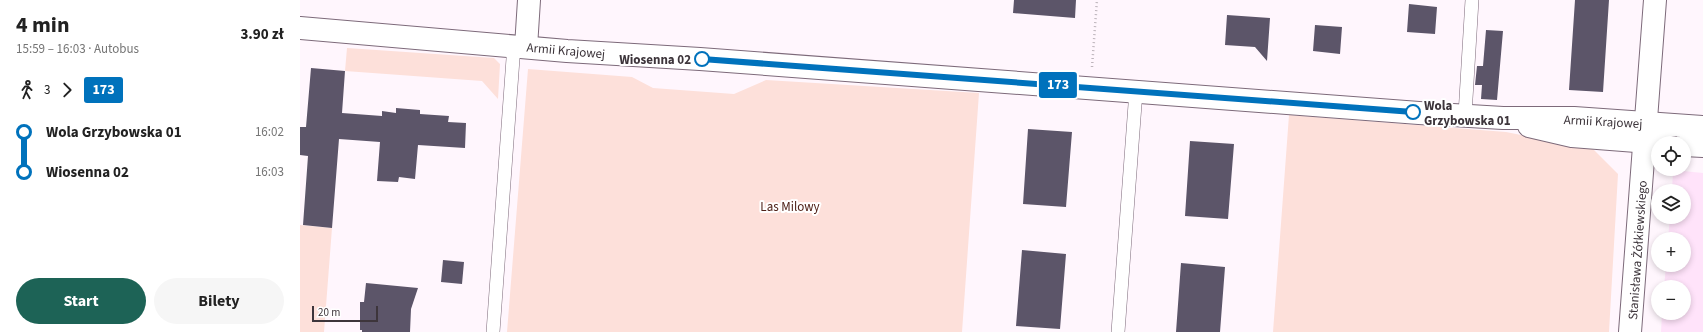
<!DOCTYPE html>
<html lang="pl">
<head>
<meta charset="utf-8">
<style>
  :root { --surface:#fff; --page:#f6f6f6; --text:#222; --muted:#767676; --accent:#1d6356 }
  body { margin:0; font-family:"Source Sans 3",sans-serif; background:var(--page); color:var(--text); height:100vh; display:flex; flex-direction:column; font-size:15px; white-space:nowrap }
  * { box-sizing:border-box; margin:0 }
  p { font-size:13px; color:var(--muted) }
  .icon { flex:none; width:22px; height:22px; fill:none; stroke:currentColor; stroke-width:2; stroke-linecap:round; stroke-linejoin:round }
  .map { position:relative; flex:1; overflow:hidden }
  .panel { display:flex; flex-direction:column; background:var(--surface); width:300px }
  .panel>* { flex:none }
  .badge { padding:0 8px; border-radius:3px; font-size:14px; line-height:26px }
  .controls { position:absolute; left:1351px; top:136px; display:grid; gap:8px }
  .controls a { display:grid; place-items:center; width:40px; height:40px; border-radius:50%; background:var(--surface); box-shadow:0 2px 6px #0003; font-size:20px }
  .scale { position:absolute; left:12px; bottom:10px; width:66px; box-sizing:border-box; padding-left:4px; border:2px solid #3d353b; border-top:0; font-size:11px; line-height:14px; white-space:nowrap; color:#3d353b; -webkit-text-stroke:3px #fff; paint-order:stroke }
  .map>.badge { position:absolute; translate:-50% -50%; box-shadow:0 0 0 2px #fff }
  .legs { display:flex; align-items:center; gap:6px; height:44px; padding:0 16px; font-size:13px }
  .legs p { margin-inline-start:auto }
  .summary { display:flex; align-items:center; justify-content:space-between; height:68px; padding:0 16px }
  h1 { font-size:22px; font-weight:700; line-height:30px }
  .button { display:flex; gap:8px; margin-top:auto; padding:8px 16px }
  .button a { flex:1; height:46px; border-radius:24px; background:var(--accent); color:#fff; font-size:16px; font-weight:700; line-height:46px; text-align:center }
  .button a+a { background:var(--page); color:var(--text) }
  ul { padding:0 16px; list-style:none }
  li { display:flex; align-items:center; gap:14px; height:40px; font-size:15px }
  li i { display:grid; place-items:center; width:6px; height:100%; margin:0 5px; background:currentColor }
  li i::after { content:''; width:10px; height:10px; margin:-5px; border:3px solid; border-radius:50%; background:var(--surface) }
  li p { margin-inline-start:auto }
  li:first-child i { background:linear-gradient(#0000 50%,currentColor 0) }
  li:last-child i { background:linear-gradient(currentColor 50%,#0000 0) }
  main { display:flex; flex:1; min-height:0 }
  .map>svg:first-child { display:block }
  .built { fill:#ffe3fa }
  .green { fill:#fde0da }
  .building { fill:#5c5569 }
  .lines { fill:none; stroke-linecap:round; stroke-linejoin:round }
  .service-casing { stroke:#7d6a7a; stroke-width:14 }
  .minor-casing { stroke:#7d6a7a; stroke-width:24 }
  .tertiary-casing { stroke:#7d6a7a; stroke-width:24 }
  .path { stroke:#bdb4bb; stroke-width:2.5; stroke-dasharray:1 3; stroke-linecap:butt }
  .service { stroke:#fff; stroke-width:13 }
  .minor { stroke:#fff; stroke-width:22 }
  .tertiary { stroke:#fff; stroke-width:22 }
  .line-1-casing { stroke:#fff; stroke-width:9 }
  .line-1 { stroke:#0072bc; stroke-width:6 }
  .stop-1-dot { fill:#fff; stroke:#0072bc; stroke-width:2 }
  .labels { text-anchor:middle; stroke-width:4; stroke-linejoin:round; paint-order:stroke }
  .street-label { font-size:13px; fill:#3d353b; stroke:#fff }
  .stop-label { font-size:13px; font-weight:bold; fill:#3d353b; stroke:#fff; text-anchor:end }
  .park-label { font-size:13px; fill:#502219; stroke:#fff }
</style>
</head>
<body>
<main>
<section class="panel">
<div class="summary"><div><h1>4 min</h1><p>15:59 – 16:03 · Autobus</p></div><b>3.90 zł</b></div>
<div class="legs"><svg class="icon" aria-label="walk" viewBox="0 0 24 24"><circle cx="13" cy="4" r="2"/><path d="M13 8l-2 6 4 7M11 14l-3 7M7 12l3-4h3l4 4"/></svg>3<svg class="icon" aria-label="forward" viewBox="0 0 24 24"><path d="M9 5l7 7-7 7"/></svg><b class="badge" style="background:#0072bc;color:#fff">173</b></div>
<ul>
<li><i style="color:#0072bc"></i><b>Wola Grzybowska 01</b><p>16:02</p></li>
<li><i style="color:#0072bc"></i><b>Wiosenna 02</b><p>16:03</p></li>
</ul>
<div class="button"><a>Start</a><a>Bilety</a></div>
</section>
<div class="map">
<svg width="1403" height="332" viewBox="0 0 1403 332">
  <rect width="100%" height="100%" fill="#fff6fd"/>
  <!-- built -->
  <path class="built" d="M 1373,170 L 1403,173 L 1403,332 L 1361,332 L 1362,313 L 1384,313 L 1384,287 L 1364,287 L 1366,265 L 1384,265 L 1384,239 L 1368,239 L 1370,217 L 1384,217 L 1384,191 L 1372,191 Z"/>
  <!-- green -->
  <path class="green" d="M 47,48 L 194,58 L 200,64 L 198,99 L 182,81 L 45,71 Z
    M 228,69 L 332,77 L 353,88 L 434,94 L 466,80 L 679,93 L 662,332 L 207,332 Z
    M 989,115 L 1206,132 L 1293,149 L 1318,174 L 1309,332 L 973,332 Z
    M 0,225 L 32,228 L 24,332 L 0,332 Z"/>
  <!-- building -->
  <path class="building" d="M 714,0 L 776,0 L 775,18 L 713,13 Z
    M 1275,0 L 1309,0 L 1303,92 L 1269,90 Z
    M 1109,4 L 1137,7 L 1135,34 L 1107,32 Z
    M 927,15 L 970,18 L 967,61 L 955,47 L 925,45 Z
    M 1015,25 L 1042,27 L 1040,54 L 1013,51 Z
    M 1186,30 L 1203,31 L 1197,100 L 1181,99 L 1182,85 L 1175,85 L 1177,66 L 1183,66 Z
    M 11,68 L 45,71 L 42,113 L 82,116 L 82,111 L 96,113 L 96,108 L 120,110 L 120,114 L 149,116 L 148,122 L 166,123 L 165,148 L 118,145 L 115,179 L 99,177 L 98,182 L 77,181 L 80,142 L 39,139 L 32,228 L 3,225 L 8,156 L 0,155 L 0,127 L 6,127 Z
    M 728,129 L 772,132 L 766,207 L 723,204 Z
    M 890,141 L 934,144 L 928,219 L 885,216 Z
    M 722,250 L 766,254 L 760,329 L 716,326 Z
    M 143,260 L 164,262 L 162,284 L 141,282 Z
    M 881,263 L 925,267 L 920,332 L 876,332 Z
    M 66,283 L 118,288 L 111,309 L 110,332 L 62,332 L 62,330 L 60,330 L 60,302 L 64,302 Z"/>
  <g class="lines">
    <!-- service casing -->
    <g class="service-casing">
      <path id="service" d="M 1165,115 L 1172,0
        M 193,332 L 214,45
        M 818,332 L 836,91"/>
    </g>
    <!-- minor casing -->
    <g class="minor-casing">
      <path id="minor" d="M 226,47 L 229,0
        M 1330,332 L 1355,0"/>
    </g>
    <!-- tertiary casing -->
    <g class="tertiary-casing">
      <path id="tertiary" d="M 0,28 L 267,51 L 400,59 L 1119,113 L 1203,118 L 1274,118 L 1403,127
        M 1229,126 L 1272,136 L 1362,143
        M 1384,145 L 1403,146"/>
    </g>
    <!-- path -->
    <path class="path" d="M 792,67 L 797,0"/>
    <!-- service -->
    <use href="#service" class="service"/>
    <!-- minor -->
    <use href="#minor" class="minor"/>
    <!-- tertiary -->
    <use href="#tertiary" class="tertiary"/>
  </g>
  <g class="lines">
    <!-- line-1 casing -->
    <g class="line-1-casing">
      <path id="line-1" d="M 402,59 L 1113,112"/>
    </g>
    <!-- line-1 -->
    <use href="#line-1" class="line-1"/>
  </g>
  <!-- markers -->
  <g class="stop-1-dot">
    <circle cx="402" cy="59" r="7"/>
    <circle cx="1113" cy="112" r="7"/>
  </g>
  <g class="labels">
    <!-- street labels -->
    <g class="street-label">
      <text transform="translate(266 50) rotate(5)" y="5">Armii Krajowej</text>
      <text transform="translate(1303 121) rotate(3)" y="5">Armii Krajowej</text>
      <text transform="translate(1337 250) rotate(-86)" y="5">Stanisława Żółkiewskiego</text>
    </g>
    <!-- stop labels -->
    <g class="stop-label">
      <text x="391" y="64">Wiosenna 02</text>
      <text x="1124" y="110" text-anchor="start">Wola<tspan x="1124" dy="15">Grzybowska 01</tspan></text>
    </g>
    <!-- park labels -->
    <g class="park-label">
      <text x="490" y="211">Las Milowy</text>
    </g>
  </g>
</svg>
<div class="controls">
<a><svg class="icon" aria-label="locate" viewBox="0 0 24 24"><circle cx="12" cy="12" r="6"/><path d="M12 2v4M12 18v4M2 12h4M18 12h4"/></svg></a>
<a><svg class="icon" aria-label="layers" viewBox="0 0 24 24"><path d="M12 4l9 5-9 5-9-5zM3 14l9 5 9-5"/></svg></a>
<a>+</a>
<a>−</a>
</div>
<div class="scale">20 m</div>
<b class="badge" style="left:758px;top:85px;background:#0072bc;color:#fff">173</b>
</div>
</main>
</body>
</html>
